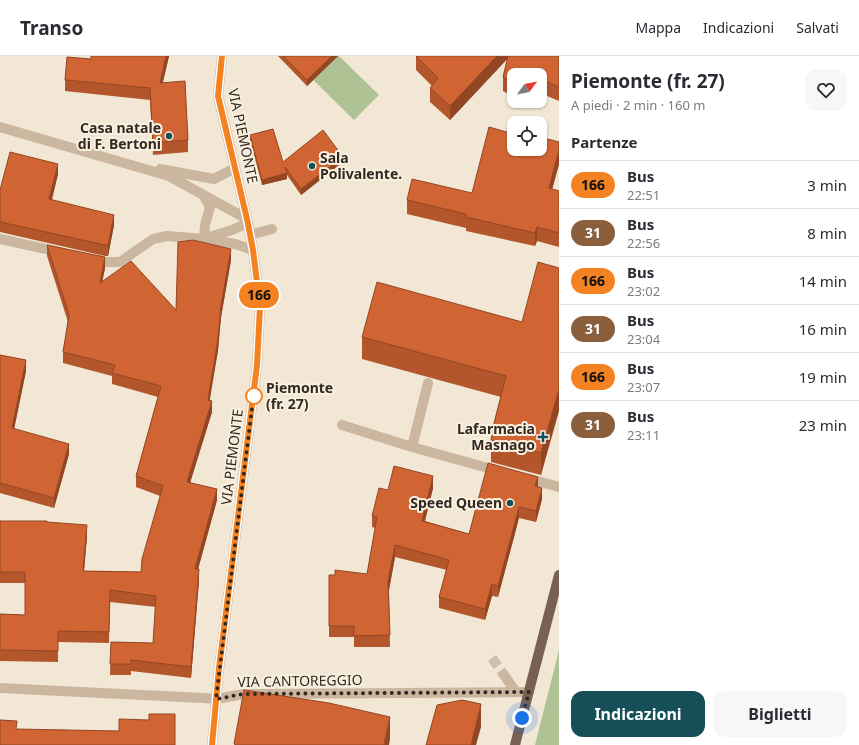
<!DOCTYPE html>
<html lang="it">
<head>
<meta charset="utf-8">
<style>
  :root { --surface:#fff; --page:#f7f7f7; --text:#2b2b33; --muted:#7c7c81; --line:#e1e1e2; --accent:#164f58 }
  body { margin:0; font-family:"Noto Sans",sans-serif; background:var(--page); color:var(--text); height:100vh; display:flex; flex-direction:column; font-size:15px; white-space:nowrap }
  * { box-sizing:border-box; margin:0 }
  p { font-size:13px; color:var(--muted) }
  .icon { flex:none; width:22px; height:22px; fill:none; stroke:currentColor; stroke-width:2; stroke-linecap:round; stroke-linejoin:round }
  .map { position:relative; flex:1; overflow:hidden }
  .sheet { display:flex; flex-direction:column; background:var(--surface); width:300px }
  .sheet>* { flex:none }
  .badge { padding:0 8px; border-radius:13px; font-size:14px; line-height:26px }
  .needle { width:26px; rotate:58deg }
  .controls { position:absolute; left:507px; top:12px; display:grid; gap:8px }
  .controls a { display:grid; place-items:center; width:40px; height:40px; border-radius:8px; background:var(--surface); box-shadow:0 1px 3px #0004; font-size:20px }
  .you { position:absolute; width:20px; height:20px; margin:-10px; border:3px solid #fff; border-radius:50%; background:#1a73e8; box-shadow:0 0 0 6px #1a73e833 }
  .map>.badge { position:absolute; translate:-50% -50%; box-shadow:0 0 0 2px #fff }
  h2 { padding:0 12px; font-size:15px; line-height:36px }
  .round { display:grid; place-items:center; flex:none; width:42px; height:42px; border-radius:12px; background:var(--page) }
  .summary { display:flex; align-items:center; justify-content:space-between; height:68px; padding:0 12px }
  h1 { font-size:19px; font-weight:700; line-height:30px }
  .primary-button { display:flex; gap:8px; margin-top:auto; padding:8px 12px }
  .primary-button a { flex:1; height:46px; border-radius:12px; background:var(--accent); color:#fff; font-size:16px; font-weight:700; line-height:46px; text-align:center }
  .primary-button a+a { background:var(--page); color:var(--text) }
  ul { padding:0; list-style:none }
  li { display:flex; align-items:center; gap:12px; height:48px; padding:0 12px; border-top:1px solid var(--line) }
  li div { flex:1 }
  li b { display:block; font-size:15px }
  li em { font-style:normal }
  li .badge { min-width:44px; font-weight:700; text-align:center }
  header { display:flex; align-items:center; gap:24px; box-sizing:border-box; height:56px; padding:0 20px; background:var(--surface); border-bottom:1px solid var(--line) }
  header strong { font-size:19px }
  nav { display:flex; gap:22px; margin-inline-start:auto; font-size:14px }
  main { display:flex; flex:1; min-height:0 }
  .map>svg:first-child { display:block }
  .green { fill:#afc293 }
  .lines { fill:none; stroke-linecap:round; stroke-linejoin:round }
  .minor-tunnel { stroke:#ccc0b1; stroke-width:10; stroke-dasharray:10 5; stroke-linecap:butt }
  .minor { stroke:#cbb69f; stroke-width:10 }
  .major { stroke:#776153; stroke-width:10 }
  .wall { fill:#b3562c }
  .shaded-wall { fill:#924624 }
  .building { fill:#d06433; stroke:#924624 }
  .line-casing { stroke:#fff; stroke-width:9 }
  .line { stroke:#f58220; stroke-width:6 }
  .walk { stroke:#332923; stroke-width:4; stroke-dasharray:0 7.2 }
  .poi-dot { fill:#164f58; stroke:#faf0e0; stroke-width:1.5 }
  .stop-dot { fill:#fff; stroke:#f58220; stroke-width:2 }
  .labels { text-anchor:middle; stroke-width:4; stroke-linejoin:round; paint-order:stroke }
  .poi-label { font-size:14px; font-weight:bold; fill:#332923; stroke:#faf0e0; text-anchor:end }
  .street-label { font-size:14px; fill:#332923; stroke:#faf0e0 }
  .stop-label { font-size:14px; font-weight:bold; fill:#332923; stroke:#faf0e0; text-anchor:start }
</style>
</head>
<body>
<header>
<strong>Transo</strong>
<nav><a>Mappa</a><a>Indicazioni</a><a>Salvati</a></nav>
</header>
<main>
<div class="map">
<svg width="559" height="689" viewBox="0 0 559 689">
  <rect width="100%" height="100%" fill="#f2e6d4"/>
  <!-- green -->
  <path class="green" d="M 289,0 L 339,0 L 379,39 L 354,64 Z
    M 559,594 L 559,689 L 535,689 Z"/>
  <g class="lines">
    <!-- minor-tunnel -->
    <path class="minor-tunnel" d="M 492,602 L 504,619"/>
    <!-- minor -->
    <path class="minor" d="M 0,71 L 169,120 L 247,163
      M 160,113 L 214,123 L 235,112
      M 250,179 L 272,173
      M 206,182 L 232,174 L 248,167
      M 0,183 L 59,196
      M 204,183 L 205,169 L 210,151 L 204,140
      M 92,204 L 104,206 L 120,206 L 153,183 L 167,180 L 204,183 L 235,188 L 253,194
      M 342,369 L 412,391 L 499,415
      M 412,391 L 428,327
      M 526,422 L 559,431
      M 504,619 L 516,636
      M 0,632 L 203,642 L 216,643 L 244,638 L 529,636
      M 212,689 L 219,613 L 257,309 L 260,251 L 253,194 L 247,163 L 218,40 L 222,0"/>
    <!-- major -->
    <path class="major" d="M 515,689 L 559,519"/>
  </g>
  <!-- wall -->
  <path class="wall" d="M 91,0 L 169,0 L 163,26 L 188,84 L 188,96 L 153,99 L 150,44 L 65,35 L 65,24 L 91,3 Z
    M 278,0 L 338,0 L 307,30 Z
    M 416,0 L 559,0 L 559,45 L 540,37 L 540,19 L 514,19 L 514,41 L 503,35 L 503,21 L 508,2 L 450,64 L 430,46 L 430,32 L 432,30 L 416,14 Z
    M 250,79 L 283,106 L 343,106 L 301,139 L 287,119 L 287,123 L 262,129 L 250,84 Z
    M 559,86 L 559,108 L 552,133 L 559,135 L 559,191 L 537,185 L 535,190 L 466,175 L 466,172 L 407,158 L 407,144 L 472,137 L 514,93 Z
    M 58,118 L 52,144 L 114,169 L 108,200 L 105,200 L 0,176 L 0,134 Z
    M 47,189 L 105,212 L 102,225 L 176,254 L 231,204 L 221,261 L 218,294 L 209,345 L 212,356 L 190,426 L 217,444 L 198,513 L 199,524 L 191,622 L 131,615 L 131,619 L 110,619 L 111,586 L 153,587 L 156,551 L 110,546 L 109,587 L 58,586 L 58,606 L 0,605 L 0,558 L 25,559 L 25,527 L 0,527 L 0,465 L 47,466 L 87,480 L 84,515 L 141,516 L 160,440 L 136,431 L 136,420 L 158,341 L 112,328 L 112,320 L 63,307 L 63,296 L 68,266 L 47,200 Z
    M 559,212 L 541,419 L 491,406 L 491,379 L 501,341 L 362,303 L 362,281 L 522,266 Z
    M 0,299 L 26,315 L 14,373 L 69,398 L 54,452 L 0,437 Z
    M 538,431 L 542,443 L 536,466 L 519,462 L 498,541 L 492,540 L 485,564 L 439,552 L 439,541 L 447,514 L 395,501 L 389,535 L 390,591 L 354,591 L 354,581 L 329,581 L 329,519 L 367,518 L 375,472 L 372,471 L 372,460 L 388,434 L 433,432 L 425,465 L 469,478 Z"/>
  <!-- shaded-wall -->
  <path class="shaded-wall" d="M 166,0 L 169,0 L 160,38 L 160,27 Z
    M 332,0 L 338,0 L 307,30 L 307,24 Z
    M 497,0 L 510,0 L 450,64 L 450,50 Z
    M 559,94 L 559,108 L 549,145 L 549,132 Z
    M 343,101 L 343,106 L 301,139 L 301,133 Z
    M 58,108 L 58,118 L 49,153 L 49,143 Z
    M 287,117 L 287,123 L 262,129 L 262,124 Z
    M 114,159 L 114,169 L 108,200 L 108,189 Z
    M 537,171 L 537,185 L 535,190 L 535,177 Z
    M 231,193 L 231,204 L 221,261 L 218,294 L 208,355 L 208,344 L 221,250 Z
    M 105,201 L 105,212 L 100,238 L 100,227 Z
    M 26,304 L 26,315 L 12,383 L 12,372 Z
    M 559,333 L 559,355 L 541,419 L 541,397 Z
    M 212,345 L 212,356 L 187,437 L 187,426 Z
    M 69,388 L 69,398 L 54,452 L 54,442 Z
    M 433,420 L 433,432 L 422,476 L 422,465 Z
    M 538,421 L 538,432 L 535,430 Z
    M 542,432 L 542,443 L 536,466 L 536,455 Z
    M 217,433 L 217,444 L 195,524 L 195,513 Z
    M 519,451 L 519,462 L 498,541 L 498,530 Z
    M 87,469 L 87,480 L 83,526 L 83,515 Z
    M 395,489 L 395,501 L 388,537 L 388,525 Z
    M 199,513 L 199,524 L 191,622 L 191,611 Z
    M 492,528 L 492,540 L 485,564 L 485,553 Z
    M 481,648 L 481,671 L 476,689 L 471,689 Z
    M 390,661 L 390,683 L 389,689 L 384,689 Z"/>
  <!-- building -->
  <path class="building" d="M 91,0 L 166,0 L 160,27 L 185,25 L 188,84 L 153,87 L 150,32 L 65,24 L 67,1 L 91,3 Z
    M 283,0 L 332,0 L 307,24 Z
    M 416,0 L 497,0 L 450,50 L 430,32 L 438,22 Z
    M 508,0 L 559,0 L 559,31 L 540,23 L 540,19 L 531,19 L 528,18 L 527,19 L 514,19 L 514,28 L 503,21 Z
    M 489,71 L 514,78 L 514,93 L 540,93 L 540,81 L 559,86 L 559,94 L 549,132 L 559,135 L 559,177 L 537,171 L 535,177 L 466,161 L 466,158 L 407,144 L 412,123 L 472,137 Z
    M 273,73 L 283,106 L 323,74 L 343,101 L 301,133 L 285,111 L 287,117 L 262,124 L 250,79 Z
    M 10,96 L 58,108 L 49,143 L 114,159 L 108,189 L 105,189 L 0,166 L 0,134 Z
    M 193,184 L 231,193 L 221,250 L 218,283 L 208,344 L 212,345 L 187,426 L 217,433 L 195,513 L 199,513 L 191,611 L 131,604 L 131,608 L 110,608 L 111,586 L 153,587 L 156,540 L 110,534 L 109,576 L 58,575 L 58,595 L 0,594 L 0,558 L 25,559 L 25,516 L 0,516 L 0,465 L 47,465 L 47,466 L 87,469 L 83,515 L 141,516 L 142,503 L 163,430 L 136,420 L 161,330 L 112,317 L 115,309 L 63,296 L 69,259 L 47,189 L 105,201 L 100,227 L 131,205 L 176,254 L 178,186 Z
    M 538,206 L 559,212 L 559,333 L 541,397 L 491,384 L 492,380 L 491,379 L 506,320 L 362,281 L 377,226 L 522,266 Z
    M 0,299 L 26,304 L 12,372 L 69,388 L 54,442 L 0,427 Z
    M 488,407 L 538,421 L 535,430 L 542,432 L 536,455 L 519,451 L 498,530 L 492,528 L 485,553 L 439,541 L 449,504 L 395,489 L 388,525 L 390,579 L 354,580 L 354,570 L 329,570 L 329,519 L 335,519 L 335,514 L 367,518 L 377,461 L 372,460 L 379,432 L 388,434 L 394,410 L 433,420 L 422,465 L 469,478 Z
    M 244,634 L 329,647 L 390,661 L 384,689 L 237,689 L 234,688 Z
    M 462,644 L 481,648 L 471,689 L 426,689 L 437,649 Z
    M 149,658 L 175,658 L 175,689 L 0,689 L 0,664 L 17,665 L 16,673 L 119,675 L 119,663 L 149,664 Z"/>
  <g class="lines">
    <!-- line casing -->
    <g class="line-casing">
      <path id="line" d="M 212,689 L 219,612 L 257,309 L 260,251 L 253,194 L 247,163 L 218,40 L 222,0"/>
    </g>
    <!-- line -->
    <use href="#line" class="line"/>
    <!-- walk -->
    <path class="walk" d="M 254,340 L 254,336 L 216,643 L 244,638 L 529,636 L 522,662"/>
  </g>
  <!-- markers -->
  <g class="poi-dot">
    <circle cx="169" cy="80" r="4"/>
    <circle cx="312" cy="110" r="4"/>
    <path d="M541 375h4v4h4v4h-4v4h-4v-4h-4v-4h4z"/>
    <circle cx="510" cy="447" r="4"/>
  </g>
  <circle class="stop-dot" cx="254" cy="340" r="8"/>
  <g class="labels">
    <!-- poi labels -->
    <g class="poi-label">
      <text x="161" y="77">Casa natale<tspan x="161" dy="16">di F. Bertoni</tspan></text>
      <text x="320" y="107" text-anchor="start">Sala<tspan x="320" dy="16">Polivalente.</tspan></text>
      <text x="535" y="378">Lafarmacia<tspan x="535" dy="16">Masnago</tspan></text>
      <text x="502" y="452">Speed Queen</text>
    </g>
    <!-- street labels -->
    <g class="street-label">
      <text transform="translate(243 80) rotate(78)" y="5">VIA PIEMONTE</text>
      <text transform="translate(232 401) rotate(-83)" y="5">VIA PIEMONTE</text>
      <text transform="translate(300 625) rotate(-1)" y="5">VIA CANTOREGGIO</text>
    </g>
    <!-- stop labels -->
    <g class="stop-label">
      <text x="266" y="337">Piemonte<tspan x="266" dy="16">(fr. 27)</tspan></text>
    </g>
  </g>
</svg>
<div class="controls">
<a><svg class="needle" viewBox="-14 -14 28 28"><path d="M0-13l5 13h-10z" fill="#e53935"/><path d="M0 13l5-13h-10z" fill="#7c7c81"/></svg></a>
<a><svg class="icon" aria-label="locate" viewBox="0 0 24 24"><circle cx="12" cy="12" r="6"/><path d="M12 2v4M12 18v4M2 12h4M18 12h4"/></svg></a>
</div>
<div class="you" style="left:522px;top:662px"></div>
<b class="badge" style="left:259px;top:239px;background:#f58220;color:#111">166</b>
</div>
<section class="sheet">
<div class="summary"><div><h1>Piemonte (fr. 27)</h1><p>A piedi · 2 min · 160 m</p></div><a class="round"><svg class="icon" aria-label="heart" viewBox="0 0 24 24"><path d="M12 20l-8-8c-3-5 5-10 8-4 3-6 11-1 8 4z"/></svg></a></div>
<h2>Partenze</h2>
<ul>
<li><span class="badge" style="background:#f58220;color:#111">166</span><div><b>Bus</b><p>22:51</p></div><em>3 min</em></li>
<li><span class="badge" style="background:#8b5e3c;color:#fff">31</span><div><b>Bus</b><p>22:56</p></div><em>8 min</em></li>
<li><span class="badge" style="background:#f58220;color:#111">166</span><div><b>Bus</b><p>23:02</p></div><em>14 min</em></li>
<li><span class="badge" style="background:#8b5e3c;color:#fff">31</span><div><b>Bus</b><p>23:04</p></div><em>16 min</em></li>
<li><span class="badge" style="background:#f58220;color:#111">166</span><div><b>Bus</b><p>23:07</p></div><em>19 min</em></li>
<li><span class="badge" style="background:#8b5e3c;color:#fff">31</span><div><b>Bus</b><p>23:11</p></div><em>23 min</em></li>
</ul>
<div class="primary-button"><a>Indicazioni</a><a>Biglietti</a></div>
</section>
</main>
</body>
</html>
